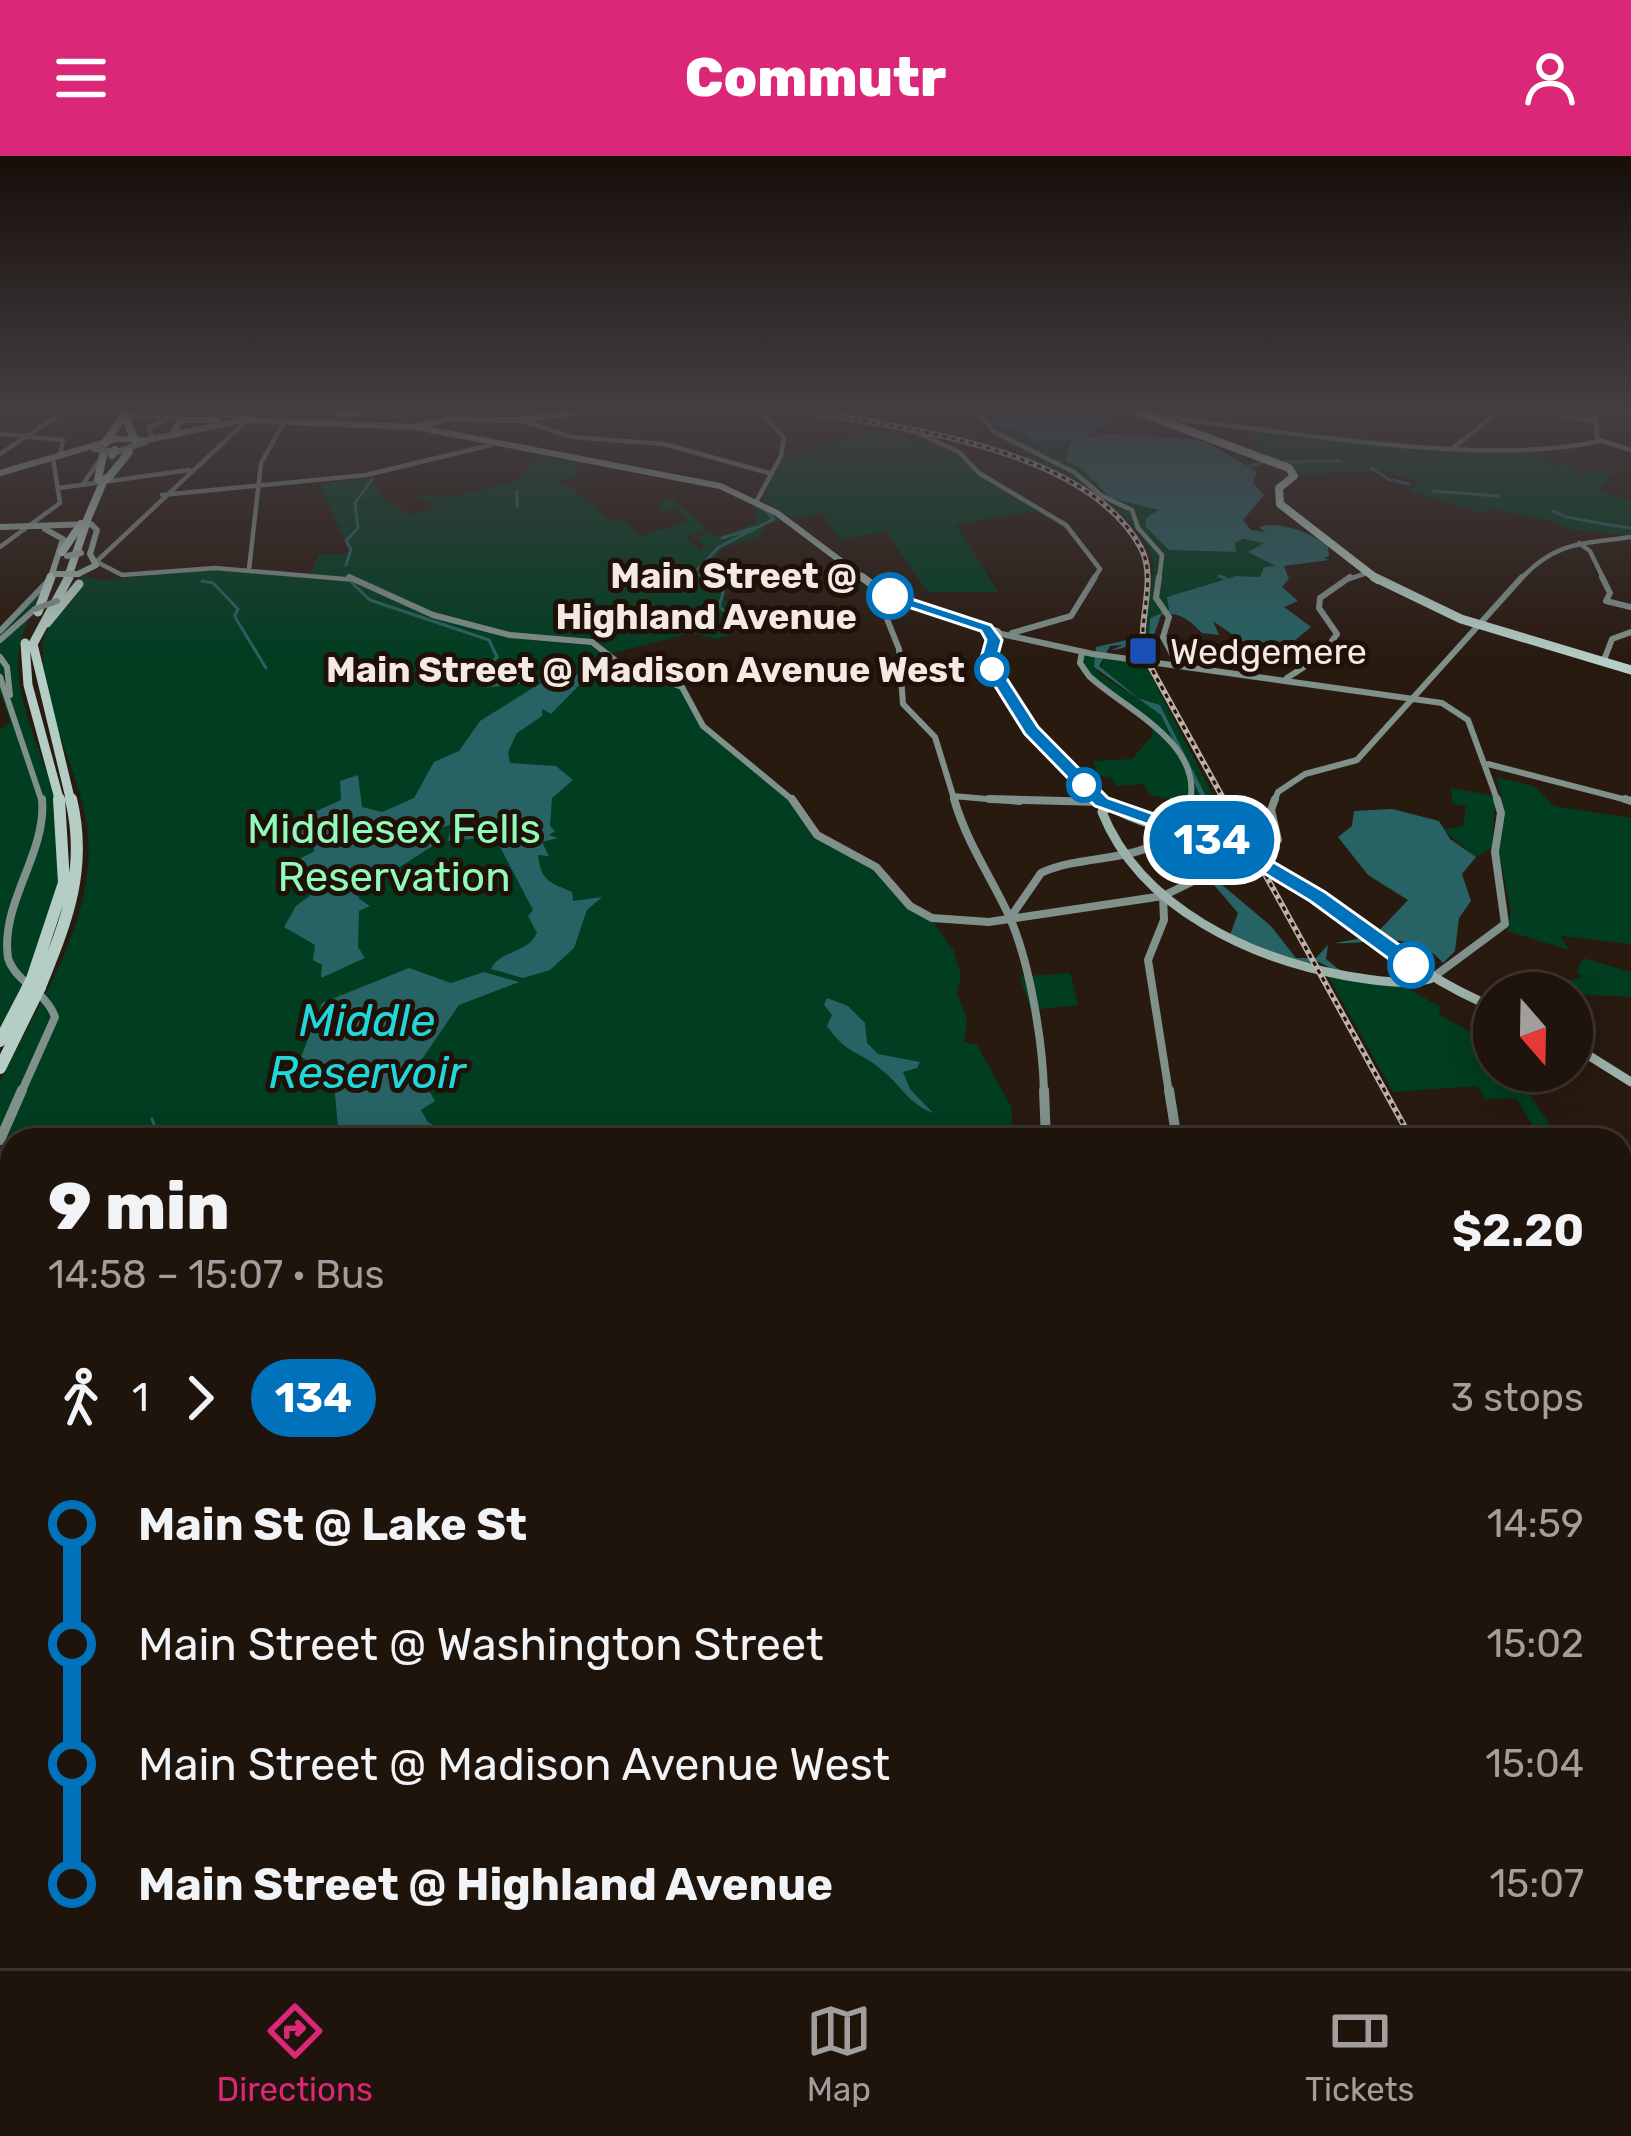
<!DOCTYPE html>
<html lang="en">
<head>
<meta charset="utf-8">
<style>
  :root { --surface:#1f140c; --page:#271d15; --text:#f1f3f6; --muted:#a19e9d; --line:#3c332d; --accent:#db2777 }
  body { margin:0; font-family:Rubik,sans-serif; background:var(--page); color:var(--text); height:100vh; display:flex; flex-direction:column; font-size:45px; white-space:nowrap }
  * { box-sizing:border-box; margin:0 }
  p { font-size:39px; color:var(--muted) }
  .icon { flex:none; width:66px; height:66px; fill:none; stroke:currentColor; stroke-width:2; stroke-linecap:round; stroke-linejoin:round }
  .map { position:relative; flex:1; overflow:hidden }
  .side { position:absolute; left:0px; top:972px; width:1632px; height:840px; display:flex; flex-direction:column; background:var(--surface); border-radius:36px 36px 0 0; box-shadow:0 6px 30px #0003,0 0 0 3px var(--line) }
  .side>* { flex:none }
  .badge { padding:0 24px; border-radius:39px; font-size:42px; line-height:78px }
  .needle { width:78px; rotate:160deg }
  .controls { position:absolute; left:1473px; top:816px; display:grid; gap:24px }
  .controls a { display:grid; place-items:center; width:120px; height:120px; border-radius:50%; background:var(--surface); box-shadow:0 6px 30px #0003,0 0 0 3px var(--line); font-size:60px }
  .map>.badge { position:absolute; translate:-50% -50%; box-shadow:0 0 0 6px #fff }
  .legs { display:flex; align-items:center; gap:18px; height:132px; padding:0 48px; font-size:39px }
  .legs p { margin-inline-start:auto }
  .headline { display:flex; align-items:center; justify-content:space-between; height:204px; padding:0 48px }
  h1 { font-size:66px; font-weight:800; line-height:90px }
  ul { padding:0 48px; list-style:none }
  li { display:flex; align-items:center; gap:42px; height:120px; font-size:45px }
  li i { display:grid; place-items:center; width:18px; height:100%; margin:0 15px; background:currentColor }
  li i::after { content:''; width:30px; height:30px; margin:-15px; border:9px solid; border-radius:50%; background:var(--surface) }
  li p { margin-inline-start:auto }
  li:first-child i { background:linear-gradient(#0000 50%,currentColor 0) }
  li:last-child i { background:linear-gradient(currentColor 50%,#0000 0) }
  header { display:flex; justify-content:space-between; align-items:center; height:156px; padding:0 48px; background:var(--accent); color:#fff; font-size:54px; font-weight:800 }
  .tabs { display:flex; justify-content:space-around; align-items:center; height:168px; border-top:3px solid var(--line); background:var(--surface); font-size:33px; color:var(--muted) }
  .tabs a { display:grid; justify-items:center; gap:6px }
  .tabs .on { color:var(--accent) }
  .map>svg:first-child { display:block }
  .green { fill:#003d21 }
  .water { fill:#276364 }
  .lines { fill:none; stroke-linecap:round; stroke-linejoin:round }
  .stream-far1 { stroke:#276364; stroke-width:3 }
  .stream { stroke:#276364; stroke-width:4.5 }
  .secondary-far4 { stroke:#80908b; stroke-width:4.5 }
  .secondary-far3 { stroke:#80908b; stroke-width:6 }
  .secondary-far2 { stroke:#80908b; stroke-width:8 }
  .secondary-far1 { stroke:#80908b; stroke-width:10 }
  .secondary { stroke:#80908b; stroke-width:14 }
  .primary-far2 { stroke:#9cb1a9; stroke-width:6 }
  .primary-far1 { stroke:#9cb1a9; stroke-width:8 }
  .primary { stroke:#9cb1a9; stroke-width:9 }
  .highway-far2 { stroke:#b5cec5; stroke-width:8 }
  .highway-far1 { stroke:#b5cec5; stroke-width:9 }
  .highway { stroke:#b5cec5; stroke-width:12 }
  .rail-far1-casing { stroke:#bdb2aa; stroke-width:6 }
  .rail-casing { stroke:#bdb2aa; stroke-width:9 }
  .rail-far1 { stroke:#1f1108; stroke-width:3; stroke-dasharray:4.5; stroke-linecap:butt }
  .rail { stroke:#1f1108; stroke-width:4.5; stroke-dasharray:14; stroke-linecap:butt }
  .secondary-bridge-far1 { stroke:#80908b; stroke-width:4.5 }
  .secondary-bridge { stroke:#80908b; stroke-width:6 }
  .primary-bridge { stroke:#9cb1a9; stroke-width:6 }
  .highway-bridge-far1 { stroke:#b5cec5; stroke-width:8 }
  .highway-bridge { stroke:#b5cec5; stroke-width:12 }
  .line-1 { fill:#0072bc; stroke:#fff; stroke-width:3 }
  .stop-1-dot { fill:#fff; stroke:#0072bc; stroke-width:6 }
  .transit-dot { fill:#1a4fb4; stroke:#1f1108; stroke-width:4.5 }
  .labels { text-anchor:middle; stroke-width:10; stroke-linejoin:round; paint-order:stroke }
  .far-stop-label { font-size:36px; font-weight:bold; fill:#f4eae3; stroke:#1f1108; text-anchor:end }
  .far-poi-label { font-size:36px; fill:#f4eae3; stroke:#1f1108; text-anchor:start }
  .park-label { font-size:42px; fill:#91faba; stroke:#1f1108 }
  .water-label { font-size:45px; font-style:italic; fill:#20d8db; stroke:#1f1108 }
</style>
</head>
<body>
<header><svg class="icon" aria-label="menu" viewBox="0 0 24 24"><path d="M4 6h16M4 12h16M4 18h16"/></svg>Commutr<svg class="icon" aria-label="person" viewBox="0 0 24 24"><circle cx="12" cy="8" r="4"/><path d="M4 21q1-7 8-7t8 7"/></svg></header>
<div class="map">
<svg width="1631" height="1812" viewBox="0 0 1631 1812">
  <rect width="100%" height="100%" fill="#291a10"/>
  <!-- green -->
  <path class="green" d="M 938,252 L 996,257 L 1000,264 L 991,268 C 1019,287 1046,283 1080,283 L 1066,305 L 1080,311 L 1101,335 L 1160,354 L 1144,367 L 1169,394 L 1236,396 L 1235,387 L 1251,382 L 1264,388 L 1249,395 L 1277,409 L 1260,421 L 1236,420 L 1167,441 L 1169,454 L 1150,462 L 1149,479 L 1143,480 C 1139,454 1157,431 1153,405 C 1146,360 1052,312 1012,298 L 1023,293 C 999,274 965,259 938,252 Z
    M 874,275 L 955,295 L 978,318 L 1043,354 L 956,368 L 998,436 L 928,436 L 886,375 L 841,384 L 822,357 L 793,363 L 762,344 L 783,298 L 806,299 L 808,292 Z
    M 1307,275 L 1444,291 L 1506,292 L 1540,303 L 1520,295 L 1559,303 L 1542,305 L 1566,312 L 1555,307 L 1568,304 L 1578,315 L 1615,315 L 1599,334 L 1631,345 L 1631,380 L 1568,373 L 1553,365 L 1490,353 L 1480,357 L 1410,335 L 1421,326 C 1369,308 1354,319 1304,318 C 1289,317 1268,299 1253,291 L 1260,287 L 1247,280 Z
    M 546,301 L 580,307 L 574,322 L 556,325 L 572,331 L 610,366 L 623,364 L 640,380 L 688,365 L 678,353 L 662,356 L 658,346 L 673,342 L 707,373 L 685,381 L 700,395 L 704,390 L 696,382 L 710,376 L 721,382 L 756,366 L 756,355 L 747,344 L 784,364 L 766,368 L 759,381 L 724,391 L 702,414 L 706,426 L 717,421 L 731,430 L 721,441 L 738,453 L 726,473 L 729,479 L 717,483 L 691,477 L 606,499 L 679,530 L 697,564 L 785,637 L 818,684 L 869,710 L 908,752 L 934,767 L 954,795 L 961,820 L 957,837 L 967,864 L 964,886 L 977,889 L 1012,952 L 1012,984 L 12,984 L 12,1800 L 953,1800 L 953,1812 L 0,1812 L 0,926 C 40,842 109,748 83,650 C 70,599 40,542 43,489 C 44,460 85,447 81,420 L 104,424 L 215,412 L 310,419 L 319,398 L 351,398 L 319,328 L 380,321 L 372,325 L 385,344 L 411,358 L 436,353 L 417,339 L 455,340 L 523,323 L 519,316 L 528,316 L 529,307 Z
    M 43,427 L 48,427 C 38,448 22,470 19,494 C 10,546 56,619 61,673 C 67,744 31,811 0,873 L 0,574 L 10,566 L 0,535 L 0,472 Z
    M 1078,496 L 1099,500 L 1094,511 L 1101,519 L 1161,558 L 1200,638 L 1194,675 L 1173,669 L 1183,646 L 1150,639 L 1143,628 L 1117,630 L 1110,621 L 1097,620 L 1094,605 L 1132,603 L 1153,579 L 1149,567 L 1081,516 Z
    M 1103,500 L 1143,504 L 1212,637 L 1214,650 L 1204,656 L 1208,670 L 1203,678 L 1198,677 L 1205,637 L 1160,549 L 1135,540 L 1101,515 Z
    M 1496,621 L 1534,630 L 1554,650 L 1631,662 L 1631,788 L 1561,780 L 1569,794 L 1507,775 L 1511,756 L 1499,697 L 1505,655 Z
    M 1451,632 L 1495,640 L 1492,692 L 1476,701 L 1443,674 L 1463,670 L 1466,650 L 1452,647 Z
    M 1583,802 L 1631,816 L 1631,841 L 1556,837 L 1553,828 L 1582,821 L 1577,816 Z
    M 1070,817 L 1078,849 L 1031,854 L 1020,821 Z
    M 1328,820 L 1402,829 L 1440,851 L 1439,858 L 1494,890 L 1494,915 L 1514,915 L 1560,984 L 1541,984 L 1516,942 L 1485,943 L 1477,930 L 1393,936 Z"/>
  <!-- water -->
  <path class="water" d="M 973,252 L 1091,252 L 1109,262 L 1085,282 L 1111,278 L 1191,283 L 1208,287 L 1257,316 L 1253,327 L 1264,339 L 1243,364 L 1251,374 L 1265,376 L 1259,371 C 1281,365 1311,376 1328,391 L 1329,400 L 1324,402 L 1329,404 L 1284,410 L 1289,423 L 1282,431 L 1298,445 L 1284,451 L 1311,471 L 1288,490 L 1243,486 L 1213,465 L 1219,479 L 1202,477 C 1191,466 1179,454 1161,459 L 1153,482 C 1135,482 1130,493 1111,494 L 1123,489 L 1110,490 L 1099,510 L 1138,542 L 1160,549 L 1206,640 L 1190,702 L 1271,770 L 1296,802 L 1316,802 L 1328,789 L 1326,803 L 1353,825 L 1319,806 L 1297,808 L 1230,779 L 1238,757 L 1208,722 L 1162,694 L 1179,680 L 1192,680 L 1200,639 L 1161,559 L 1094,511 L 1096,491 L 1149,479 L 1150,462 L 1169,454 L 1167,441 L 1236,420 L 1260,421 L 1264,411 L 1276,410 L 1248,396 L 1264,387 L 1243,383 L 1235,387 L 1236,396 L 1169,394 L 1145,370 L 1147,361 L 1159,354 L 1110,342 L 1080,311 L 1065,305 L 1071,287 L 1079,283 L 1031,285 L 1027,278 L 991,268 L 999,259 Z
    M 582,516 L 589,519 L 551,558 L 542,553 L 542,560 L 517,577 L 508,596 L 510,607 L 556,610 L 573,624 L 552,642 L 550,670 L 555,675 L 549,679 L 558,682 L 542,686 L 549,700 L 538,699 C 541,725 549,726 572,736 L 573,745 L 602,741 L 587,754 L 574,792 L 550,814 L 523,822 L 491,813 C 500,794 527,798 537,777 L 528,760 L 533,754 L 495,681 L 448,685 L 452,668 L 426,677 L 429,685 L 442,684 L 365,733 L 358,742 L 370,750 L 359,755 L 358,791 L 365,802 L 321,822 L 322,809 L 313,804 L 315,789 L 284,771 L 296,750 L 324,729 L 320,722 L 293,714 L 297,704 L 315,695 L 311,688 L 291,681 L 312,657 L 341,644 L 340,625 L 358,619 L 362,651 L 382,656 L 414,642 L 434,606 L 459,595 L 480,565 L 547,523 L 557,529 Z
    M 1392,653 L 1439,665 L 1450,683 L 1476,701 L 1462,718 L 1471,745 L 1459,762 L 1455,795 L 1443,807 C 1414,772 1372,789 1335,787 L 1374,780 L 1408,744 L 1368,719 L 1338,681 L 1352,670 L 1354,655 Z
    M 409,812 L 451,827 L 484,816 L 519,826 L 459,849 L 416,912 L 435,945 L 421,954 L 428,966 L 446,977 L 435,978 L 436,984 L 339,984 L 335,937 L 305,914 L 308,905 L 301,901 L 322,847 Z
    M 827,842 L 848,850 L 865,867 L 867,887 L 878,898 L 920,906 L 917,912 L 903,916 L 910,933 L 933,957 C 907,947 902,930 883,915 C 858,893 849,901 827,870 L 832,859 L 824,849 Z"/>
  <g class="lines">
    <!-- stream-far1 -->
    <path class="stream-far1" d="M 1307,305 L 1340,305
      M 1283,306 L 1304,306
      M 1247,311 L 1264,306
      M 1371,312 L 1390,324
      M 1393,324 L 1409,328
      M 517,335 L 517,350
      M 1433,335 L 1498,340
      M 1553,355 L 1564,360
      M 1567,361 L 1593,366
      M 1595,366 L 1603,368
      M 1605,368 L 1615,370
      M 1617,370 L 1631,372
      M 358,371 L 355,347 L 372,323
      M 722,382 L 754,372
      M 346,409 L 351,393 L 346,385 L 358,372
      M 703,420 L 694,417 L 719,391 L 774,363 L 764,353
      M 1219,420 L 1225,422
      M 202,425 L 213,427 L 238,453 L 235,459
      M 352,427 L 370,444 L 489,484 L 497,501 L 491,507
      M 725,430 L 719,451 L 729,458
      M 235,461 L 266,512
      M 491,508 L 483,514 L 487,530 L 547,523
      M 152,963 L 160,984"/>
    <!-- stream -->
    <path class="stream" d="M 256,1800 L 260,1812"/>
    <!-- secondary-far4 -->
    <path class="secondary-far4" d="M 43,252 L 186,263
      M 827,252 L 915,276
      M 963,252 L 982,260 L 994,276 L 1074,316 L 1102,340 L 1132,354 L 1138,372 L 1162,399 L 1159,424
      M 1522,252 L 1597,266
      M 1588,252 L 1596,263 L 1597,283 L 1631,294
      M 1157,261 C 1284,274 1480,312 1600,285
      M 520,264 L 572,281 L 664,288 L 769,317
      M 0,278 L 63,284 L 60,299
      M 920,278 L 959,296 L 979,317 L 1066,369 L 1100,413 L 1093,424
      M 153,282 L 148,272 L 184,254 L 248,262
      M 1454,291 L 1493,260 L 1491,252
      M 0,298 L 66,254
      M 83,328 L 103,299
      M 59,332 L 189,314
      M 162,339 L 366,319 L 491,289
      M 756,346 L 781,300 L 784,282 L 757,252
      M 1579,387 L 1590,395 L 1604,424
      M 0,391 L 60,347 L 53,302
      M 97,405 L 260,252
      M 97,406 L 122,419 L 215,412 L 356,424
      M 249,413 L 261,307 L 286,263
      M 1346,424 L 1367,417
      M 1520,424 C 1555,385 1582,388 1631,381"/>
    <!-- secondary-far3 -->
    <path class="secondary-far3" d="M 349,421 L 433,459 L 510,479 L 592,486 L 620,508 L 682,531 L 703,570 L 795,646
      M 1159,421 L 1156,442 L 1169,461 L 1163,481 L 1177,507
      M 1602,421 L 1610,437 L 1606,445 L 1631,451
      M 886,438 L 879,443 L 899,493 L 903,548 L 935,581 L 955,646
      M 0,475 L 48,425
      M 997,477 L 1093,498 L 1442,547 L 1468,564 L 1498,646
      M 1012,477 L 1071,460 L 1095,421
      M 0,484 L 35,453
      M 1082,496 L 1080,507 L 1089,520 C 1124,553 1203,586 1190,646
      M 0,501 L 7,511 L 10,539
      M 1604,504 L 1612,483 L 1631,476
      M 0,521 L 42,646
      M 1287,522 L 1321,500 L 1337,478 L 1319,452 L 1320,442 L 1350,421
      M 1488,608 L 1631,645
      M 953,640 L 1020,646
      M 1088,646 L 1101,646
      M 1274,646 L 1278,636 L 1305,618 L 1357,604 L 1522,421"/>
    <!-- secondary-far2 -->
    <path class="secondary-far2" d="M 792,643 L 817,679 L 876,711 L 910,750 L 932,762 L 989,766 L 1163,740 L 1247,699
      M 954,643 C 968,690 991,720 1010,762 C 1030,808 1043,887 1044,937
      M 989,643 L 1101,646
      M 1625,643 L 1631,645
      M 1185,657 L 1272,661
      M 1265,699 L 1278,684 L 1271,654 L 1275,643
      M 1163,740 L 1164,764 L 1148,804 L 1169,937
      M 1010,762 L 1041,717 C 1094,692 1168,716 1190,643
      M 1432,822 L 1505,768 L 1495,696 L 1501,657 L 1497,643
      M 21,937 L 55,861 C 46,835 16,827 8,802 C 0,746 47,698 42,643"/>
    <!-- secondary-far1 -->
    <path class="secondary-far1" d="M 1044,934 L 1046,984
      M 1169,934 L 1177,984
      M 0,984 L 22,934
      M 1620,1000 L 1631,999"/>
    <!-- secondary -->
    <path class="secondary" d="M 1620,1547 L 1631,1553
      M 1113,1800 L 1116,1812
      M 1434,1800 L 1438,1812
      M 1322,1812 L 1329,1800"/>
    <!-- primary-far2 -->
    <path class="primary-far2" d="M 222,252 L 285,255
      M 283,252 L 346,258 L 411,252
      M 419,270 L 448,263 L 517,264 L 607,252
      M 174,275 L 180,264 L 217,264
      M 94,293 L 117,296 L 145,286
      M 0,317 L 116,283 L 147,284 L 244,264 L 416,271 L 720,330 L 777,357 L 866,424
      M 0,371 L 91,368 L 97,374 L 90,398
      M 45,373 L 63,383 L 51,421
      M 78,418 L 96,409 L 90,398"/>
    <!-- primary-far1 -->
    <path class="primary-far1" d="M 862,421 L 885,438 L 997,476
      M 998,479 L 989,509 L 1053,597 L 1103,646"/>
    <!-- primary -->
    <path class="primary" d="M 1098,643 C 1147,677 1209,677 1261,704 C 1344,748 1406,817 1494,851
      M 1108,651 L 1102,656 C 1141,753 1252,803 1347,820 C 1375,824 1403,830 1430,823
      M 1572,889 L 1631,926"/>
    <!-- highway-far2 -->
    <path class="highway-far2" d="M 1128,252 L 1289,312 L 1294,320 L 1279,332 L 1280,348 L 1378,424
      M 127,265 L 134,283
      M 105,287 L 123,261
      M 109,321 L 129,296
      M 98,323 L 103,300
      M 87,364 L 104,324
      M 62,396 L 81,368
      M 67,424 L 86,368"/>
    <!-- highway-far1 -->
    <path class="highway-far1" d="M 69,421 L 33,488 L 71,646
      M 1374,421 L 1461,463 L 1631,514
      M 38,456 L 51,421
      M 47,467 L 79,428
      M 25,487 L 28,529 L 60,646"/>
    <!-- highway -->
    <path class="highway" d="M 32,823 L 64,727 L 59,643
      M 40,831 C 66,766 88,714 71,643
      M 0,885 L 27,833
      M 0,912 L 36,839"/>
    <!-- rail-far1 casing -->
    <g class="rail-far1-casing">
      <path id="rail-far1" d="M 783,252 C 888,270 1085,288 1141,392 C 1158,425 1136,466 1145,501 L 1412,984"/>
    </g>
    <!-- rail casing -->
    <g class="rail-casing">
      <path id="rail" d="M 1620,1359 L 1631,1379"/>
    </g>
    <!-- rail-far1 -->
    <use href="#rail-far1" class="rail-far1"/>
    <!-- rail -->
    <use href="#rail" class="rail"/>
    <!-- secondary-bridge-far1 -->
    <path class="secondary-bridge-far1" d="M 915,276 L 920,278"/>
    <!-- secondary-bridge -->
    <path class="secondary-bridge" d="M 35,453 L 57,445"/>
    <!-- primary-bridge -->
    <path class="primary-bridge" d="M 67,400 L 81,397
      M 56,418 L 78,418"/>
    <!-- highway-bridge-far1 -->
    <path class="highway-bridge-far1" d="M 127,263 L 128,258
      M 112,299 L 115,294
      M 104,324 L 109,321"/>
    <!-- highway-bridge -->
    <path class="highway-bridge" d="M 27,833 L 32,823
      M 36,839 L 40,831"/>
  </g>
  <!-- sky -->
  <linearGradient id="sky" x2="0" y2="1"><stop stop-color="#170e09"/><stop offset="0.5" stop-color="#433e42"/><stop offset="1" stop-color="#433e42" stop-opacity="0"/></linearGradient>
  <rect width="1631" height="506" fill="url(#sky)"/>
  <!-- line-1 -->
  <path class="line-1" d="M 890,436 L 991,469 L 1002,484 L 996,506 L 1038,571 L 1108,642 L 1246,690 L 1325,736 L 1419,803 L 1419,814 L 1404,814 L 1310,745 L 1232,698 L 1095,650 L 1025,578 L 980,506 L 986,484 L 981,475 L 884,443 Z"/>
  <!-- markers -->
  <g class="stop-1-dot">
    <circle cx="890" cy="440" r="21"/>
    <circle cx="992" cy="513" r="15"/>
    <circle cx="1084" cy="629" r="15"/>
    <circle cx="1411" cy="809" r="21"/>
  </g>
  <rect class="transit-dot" x="1128" y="480" width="30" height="30" rx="6"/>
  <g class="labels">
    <!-- far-stop labels -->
    <g class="far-stop-label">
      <text x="857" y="432">Main Street @<tspan x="857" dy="41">Highland Avenue</tspan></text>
      <text x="965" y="526">Main Street @ Madison Avenue West</text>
    </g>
    <!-- far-poi labels -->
    <g class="far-poi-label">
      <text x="1170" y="508">Wedgemere</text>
    </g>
    <!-- park labels -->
    <g class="park-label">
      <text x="394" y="687">Middlesex Fells<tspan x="394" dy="48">Reservation</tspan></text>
    </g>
    <!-- water labels -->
    <g class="water-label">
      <text x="367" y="880">Middle<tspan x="367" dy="52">Reservoir</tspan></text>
    </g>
  </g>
</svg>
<div class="controls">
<a><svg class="needle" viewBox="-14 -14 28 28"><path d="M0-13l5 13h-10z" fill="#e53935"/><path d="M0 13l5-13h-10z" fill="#a19e9d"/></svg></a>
</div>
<b class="badge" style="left:1212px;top:684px;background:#0072bc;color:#fff">134</b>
<section class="side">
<div class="headline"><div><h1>9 min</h1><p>14:58 – 15:07 · Bus</p></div><b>$2.20</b></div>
<div class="legs"><svg class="icon" aria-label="walk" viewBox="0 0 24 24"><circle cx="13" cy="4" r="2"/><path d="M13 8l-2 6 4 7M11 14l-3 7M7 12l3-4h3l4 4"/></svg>1<svg class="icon" aria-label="forward" viewBox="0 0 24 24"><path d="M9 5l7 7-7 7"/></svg><b class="badge" style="background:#0072bc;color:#fff">134</b><p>3 stops</p></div>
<ul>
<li><i style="color:#0072bc"></i><b>Main St @ Lake St</b><p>14:59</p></li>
<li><i style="color:#0072bc"></i><span>Main Street @ Washington Street</span><p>15:02</p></li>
<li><i style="color:#0072bc"></i><span>Main Street @ Madison Avenue West</span><p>15:04</p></li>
<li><i style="color:#0072bc"></i><b>Main Street @ Highland Avenue</b><p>15:07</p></li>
</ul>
</section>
</div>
<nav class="tabs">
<a class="on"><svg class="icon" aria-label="directions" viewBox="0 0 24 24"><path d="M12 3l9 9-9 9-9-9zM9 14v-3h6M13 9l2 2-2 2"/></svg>Directions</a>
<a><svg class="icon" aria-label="map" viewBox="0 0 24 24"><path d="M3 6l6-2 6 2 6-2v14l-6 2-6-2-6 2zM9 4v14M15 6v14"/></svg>Map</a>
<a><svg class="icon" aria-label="tickets" viewBox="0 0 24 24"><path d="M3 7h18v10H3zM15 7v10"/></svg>Tickets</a>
</nav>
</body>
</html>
